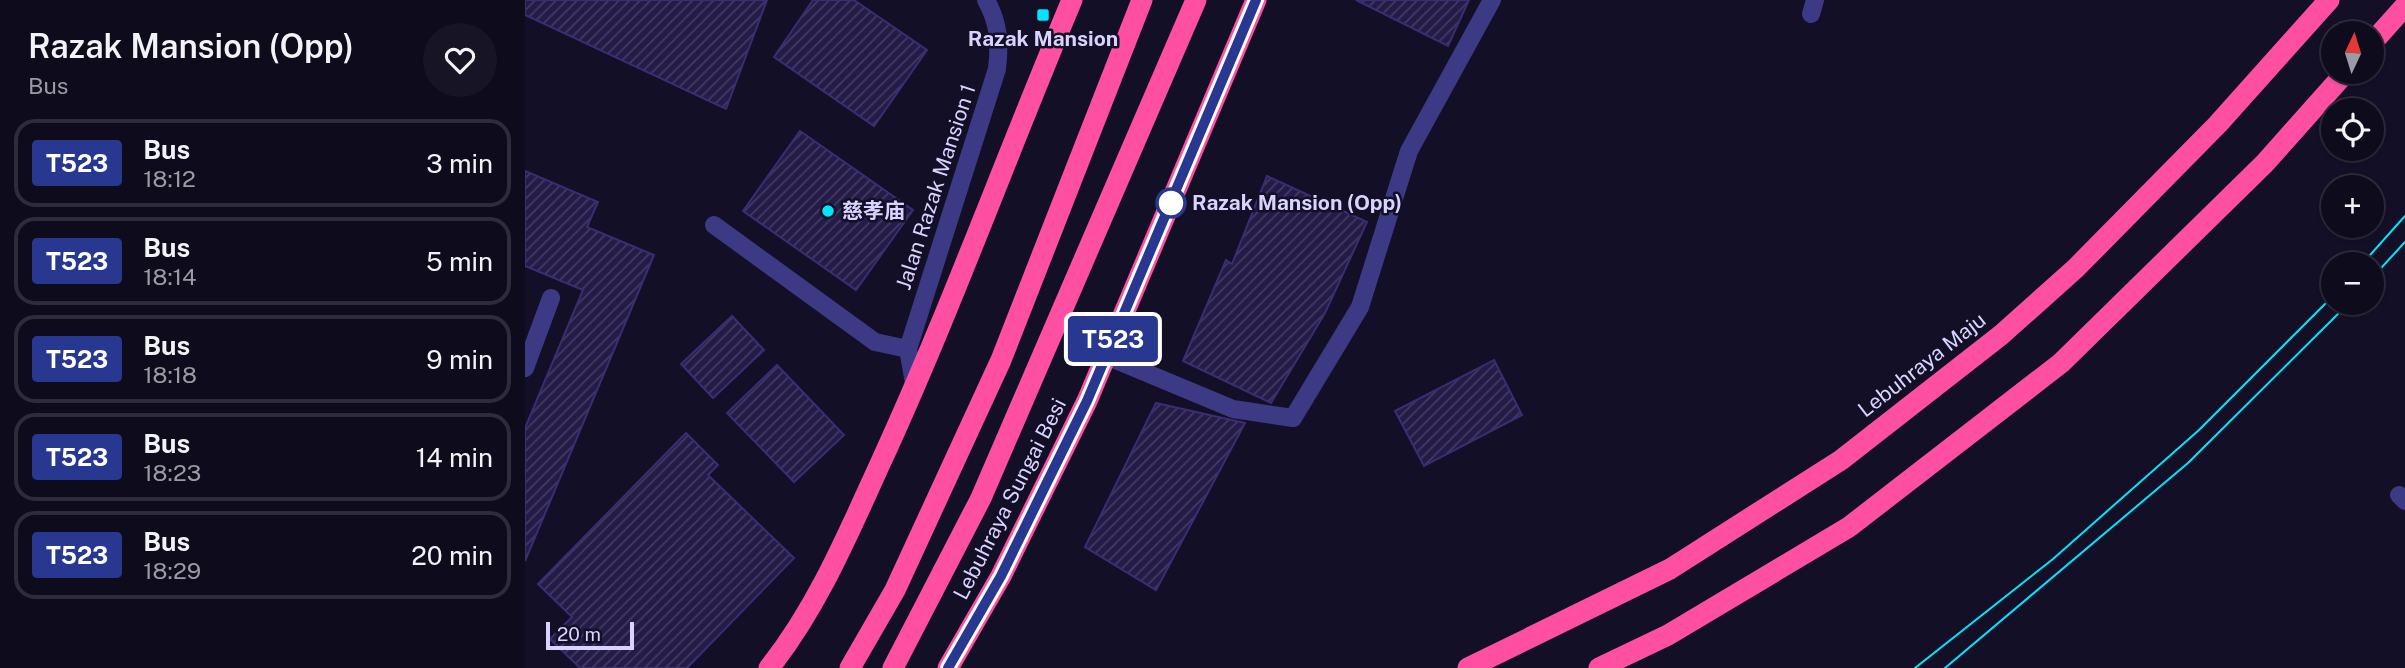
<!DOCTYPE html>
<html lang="en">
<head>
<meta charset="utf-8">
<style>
  :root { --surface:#0e0b1c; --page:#171425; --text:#f1f3f6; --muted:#9b9ba3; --line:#2e2b3b }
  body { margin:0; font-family:"Public Sans","Noto Sans SC",sans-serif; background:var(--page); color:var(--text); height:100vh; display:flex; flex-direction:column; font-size:26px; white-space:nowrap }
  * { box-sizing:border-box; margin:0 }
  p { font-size:23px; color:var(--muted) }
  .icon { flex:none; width:38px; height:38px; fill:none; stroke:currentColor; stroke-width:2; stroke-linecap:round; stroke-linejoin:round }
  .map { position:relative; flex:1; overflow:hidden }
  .sheet { display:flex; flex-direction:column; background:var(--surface); width:525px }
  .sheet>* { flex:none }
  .badge { padding:0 14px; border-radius:5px; font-size:24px; line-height:46px }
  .needle { width:46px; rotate:4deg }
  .controls { position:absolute; left:1796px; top:21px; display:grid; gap:14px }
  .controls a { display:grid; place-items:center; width:63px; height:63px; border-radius:50%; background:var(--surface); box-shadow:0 2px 5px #0004,0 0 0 2px var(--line); font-size:35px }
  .scale { position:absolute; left:21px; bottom:18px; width:88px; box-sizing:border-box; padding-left:7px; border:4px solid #d9d4ff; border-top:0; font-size:19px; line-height:24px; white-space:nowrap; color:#d9d4ff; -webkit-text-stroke:5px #130f26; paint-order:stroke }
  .map>.badge { position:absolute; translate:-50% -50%; box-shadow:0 0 0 4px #fff }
  .round { display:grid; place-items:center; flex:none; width:74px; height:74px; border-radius:37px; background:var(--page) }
  .overview { display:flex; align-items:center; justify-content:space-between; height:119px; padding:0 28px }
  h1 { font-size:33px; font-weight:600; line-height:52px }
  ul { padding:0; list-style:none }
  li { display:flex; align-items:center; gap:21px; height:88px; margin:0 14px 10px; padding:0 14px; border:4px solid var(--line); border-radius:21px }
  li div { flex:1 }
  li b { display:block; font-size:26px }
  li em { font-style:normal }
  li .badge { min-width:77px; font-weight:700; text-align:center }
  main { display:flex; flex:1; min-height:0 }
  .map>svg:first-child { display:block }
  .building { fill:url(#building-hatch); stroke:#3b2d73; stroke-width:2 }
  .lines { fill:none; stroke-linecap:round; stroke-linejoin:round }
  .minor { stroke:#3d3a85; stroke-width:18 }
  .highway { stroke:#ff4fa3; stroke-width:21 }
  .tram { stroke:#00e5ff; stroke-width:2 }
  .line-casing { stroke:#fff; stroke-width:16 }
  .line { stroke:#283890; stroke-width:10 }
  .poi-dot { fill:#00e5ff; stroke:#130f26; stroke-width:2.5 }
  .stop-dot { fill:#fff; stroke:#283890; stroke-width:3.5 }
  .labels { text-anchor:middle; stroke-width:5; stroke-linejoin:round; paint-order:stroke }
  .poi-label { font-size:21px; font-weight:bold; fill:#d9d4ff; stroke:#130f26 }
  .street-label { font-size:21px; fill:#d9d4ff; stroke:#130f26 }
  .stop-label { font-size:21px; font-weight:bold; fill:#d9d4ff; stroke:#130f26; text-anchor:start }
</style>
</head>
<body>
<main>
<section class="sheet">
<div class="overview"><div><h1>Razak Mansion (Opp)</h1><p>Bus</p></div><a class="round"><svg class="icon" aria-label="heart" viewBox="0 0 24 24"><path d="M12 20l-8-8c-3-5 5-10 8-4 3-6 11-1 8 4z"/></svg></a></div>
<ul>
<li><span class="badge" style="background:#283890;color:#fff">T523</span><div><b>Bus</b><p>18:12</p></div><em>3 min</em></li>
<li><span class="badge" style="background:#283890;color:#fff">T523</span><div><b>Bus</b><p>18:14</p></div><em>5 min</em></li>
<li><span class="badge" style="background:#283890;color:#fff">T523</span><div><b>Bus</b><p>18:18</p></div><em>9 min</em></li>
<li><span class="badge" style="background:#283890;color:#fff">T523</span><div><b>Bus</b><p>18:23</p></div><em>14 min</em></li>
<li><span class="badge" style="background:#283890;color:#fff">T523</span><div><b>Bus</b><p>18:29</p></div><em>20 min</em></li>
</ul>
</section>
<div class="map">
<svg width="1880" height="668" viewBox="0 0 1880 668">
  <defs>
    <pattern id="building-hatch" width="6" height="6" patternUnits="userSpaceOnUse" patternTransform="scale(1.75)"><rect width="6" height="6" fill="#241b47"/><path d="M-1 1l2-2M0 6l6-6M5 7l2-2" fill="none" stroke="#433b63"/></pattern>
  </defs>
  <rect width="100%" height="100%" fill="#130f26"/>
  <!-- building -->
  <path class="building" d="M 0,0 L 242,0 L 201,109 L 0,15 Z
    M 288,0 L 329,0 L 402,50 L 349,126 L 249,57 Z
    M 831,0 L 944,0 L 923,46 Z
    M 275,131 L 388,210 L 331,290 L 218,211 Z
    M 0,171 L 73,202 L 62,227 L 129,255 L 0,561 L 0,428 L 58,290 L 0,266 Z
    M 742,176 L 842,222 L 800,313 L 746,403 L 658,361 L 701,260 L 707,264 Z
    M 207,316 L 239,350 L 188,398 L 156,364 Z
    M 969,360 L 997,415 L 899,466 L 870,411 Z
    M 252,365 L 319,435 L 269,482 L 202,413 Z
    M 631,403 L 720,423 L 631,590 L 560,547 Z
    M 161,433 L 193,465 L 183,475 L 269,558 L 162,668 L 55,668 L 25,639 L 47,617 L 13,584 Z"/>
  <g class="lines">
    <!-- minor -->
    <path class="minor" d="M 1286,14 L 1290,0
      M 189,225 L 350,342 L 383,349
      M 581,356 L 708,409 L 768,418 L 835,307 L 884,151 L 967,0
      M 0,368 L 26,298
      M 390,389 L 383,349 L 472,69 C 475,43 474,23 461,0
      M 1874,495 L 1880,501"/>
    <!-- highway -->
    <path class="highway" d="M 1846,44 L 1880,6
      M 244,668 C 292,608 323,534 355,464 C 425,312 482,154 547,0
      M 325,668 L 370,590 L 476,360 L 617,0
      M 368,668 L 456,498 L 671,0
      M 423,668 L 476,576 L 562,401 L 731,0
      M 943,668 L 1145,569 L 1316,460 L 1476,335 L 1551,268 L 1693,124 L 1804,0
      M 1074,668 L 1143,635 L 1324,527 L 1536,363 L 1740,163 L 1821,72"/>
    <!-- tram -->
    <path class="tram" d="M 1837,264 L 1880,216
      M 1846,279 L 1880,242
      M 1390,668 L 1528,559 L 1674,430 L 1808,296
      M 1420,668 L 1663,463 L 1824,303"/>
  </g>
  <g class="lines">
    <!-- line casing -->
    <g class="line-casing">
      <path id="line" d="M 423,668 L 476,576 L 562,401 L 731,0"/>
    </g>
    <!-- line -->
    <use href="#line" class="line"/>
  </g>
  <!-- markers -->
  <g class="poi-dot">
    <rect x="511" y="8" width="14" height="14" rx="3.5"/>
    <circle cx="303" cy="211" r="7"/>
  </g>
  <circle class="stop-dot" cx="646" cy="203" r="14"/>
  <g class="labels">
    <!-- poi labels -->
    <g class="poi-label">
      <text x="518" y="46">Razak Mansion</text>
      <text x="317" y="218" text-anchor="start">慈孝庙</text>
    </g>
    <!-- street labels -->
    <g class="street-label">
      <text transform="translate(411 187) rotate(-72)" y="7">Jalan Razak Mansion 1</text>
      <text transform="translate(1397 365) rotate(-38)" y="7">Lebuhraya Maju</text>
      <text transform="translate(485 499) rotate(-63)" y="7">Lebuhraya Sungai Besi</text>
    </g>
    <!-- stop labels -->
    <g class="stop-label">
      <text x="667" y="210">Razak Mansion (Opp)</text>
    </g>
  </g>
</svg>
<div class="controls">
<a><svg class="needle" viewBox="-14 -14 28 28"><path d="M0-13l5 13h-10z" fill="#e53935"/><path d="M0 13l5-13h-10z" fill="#9b9ba3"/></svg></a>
<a><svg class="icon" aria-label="locate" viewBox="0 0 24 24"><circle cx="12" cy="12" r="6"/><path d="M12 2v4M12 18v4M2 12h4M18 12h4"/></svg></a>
<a>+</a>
<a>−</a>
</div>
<div class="scale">20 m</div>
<b class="badge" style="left:588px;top:339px;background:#283890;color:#fff">T523</b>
</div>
</main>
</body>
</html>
